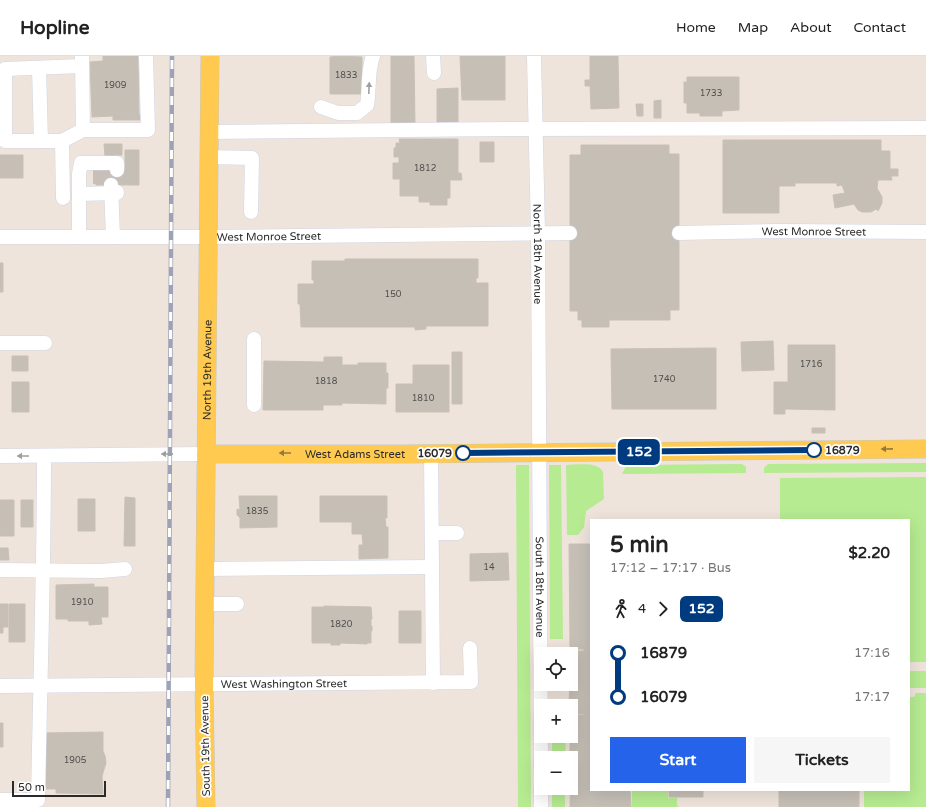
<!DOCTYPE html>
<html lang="en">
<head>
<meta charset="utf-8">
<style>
  :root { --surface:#fff; --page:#f6f6f6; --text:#222; --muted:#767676; --line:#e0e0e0; --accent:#2563eb }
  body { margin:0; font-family:"Varela Round",sans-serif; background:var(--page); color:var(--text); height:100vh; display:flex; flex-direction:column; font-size:15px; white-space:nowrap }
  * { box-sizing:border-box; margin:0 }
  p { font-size:13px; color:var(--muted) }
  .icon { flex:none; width:22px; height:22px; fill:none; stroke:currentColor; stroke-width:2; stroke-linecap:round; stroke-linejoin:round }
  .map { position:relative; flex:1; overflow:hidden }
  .drawer { position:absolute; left:590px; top:463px; width:320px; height:272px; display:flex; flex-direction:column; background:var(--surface); border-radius:0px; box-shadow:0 4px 16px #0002 }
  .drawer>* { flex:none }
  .badge { padding:0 8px; border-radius:6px; font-size:14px; line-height:26px }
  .fabs { position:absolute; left:534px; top:591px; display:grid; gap:8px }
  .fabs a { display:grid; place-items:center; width:44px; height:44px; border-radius:0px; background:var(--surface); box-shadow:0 4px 16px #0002; font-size:20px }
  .scale { position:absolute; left:12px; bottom:10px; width:94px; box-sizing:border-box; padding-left:4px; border:2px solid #2a2a2a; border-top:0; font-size:11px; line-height:14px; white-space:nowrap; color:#2a2a2a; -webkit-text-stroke:3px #fff; paint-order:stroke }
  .map>.badge { position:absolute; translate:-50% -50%; box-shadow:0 0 0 2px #fff }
  .legs { display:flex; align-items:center; gap:6px; height:44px; padding:0 20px; font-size:13px }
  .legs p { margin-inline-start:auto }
  .headline { display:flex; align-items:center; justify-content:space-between; height:68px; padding:0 20px }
  h1 { font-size:22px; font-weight:700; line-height:30px }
  .primary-button { display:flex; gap:8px; margin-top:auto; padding:8px 20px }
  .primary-button a { flex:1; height:46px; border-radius:0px; background:var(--accent); color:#fff; font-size:16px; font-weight:700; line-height:46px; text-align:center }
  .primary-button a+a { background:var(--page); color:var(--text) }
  ul { padding:0 20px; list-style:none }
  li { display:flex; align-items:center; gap:14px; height:44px; font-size:15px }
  li i { display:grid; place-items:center; width:6px; height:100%; margin:0 5px; background:currentColor }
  li i::after { content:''; width:10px; height:10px; margin:-5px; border:3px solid; border-radius:50%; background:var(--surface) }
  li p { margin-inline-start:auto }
  li:first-child i { background:linear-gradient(#0000 50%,currentColor 0) }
  li:last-child i { background:linear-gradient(currentColor 50%,#0000 0) }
  header { display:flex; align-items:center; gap:24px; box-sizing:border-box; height:56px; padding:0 20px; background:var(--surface); border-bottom:1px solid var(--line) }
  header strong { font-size:19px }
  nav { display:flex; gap:22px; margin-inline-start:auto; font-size:14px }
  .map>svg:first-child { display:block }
  .green { fill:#b6eb91 }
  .building { fill:#c5bfb6; stroke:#cac0b4 }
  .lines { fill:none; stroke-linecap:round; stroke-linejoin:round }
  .minor-tunnel { stroke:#c7bfb8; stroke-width:14; stroke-dasharray:14 7; stroke-linecap:butt }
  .minor-casing { stroke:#d0d5e5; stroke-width:15 }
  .major-casing { stroke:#c8c8c8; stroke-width:19 }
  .minor { stroke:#fff; stroke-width:14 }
  .major { stroke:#ffca4f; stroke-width:18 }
  .rail-casing { stroke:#9da2b7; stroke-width:4.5 }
  .rail { stroke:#fff; stroke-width:3; stroke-dasharray:9; stroke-linecap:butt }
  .oneway { fill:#9f9f9f }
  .oneway2 { fill:#947a3c }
  .line-1-casing { stroke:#fff; stroke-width:9 }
  .line-1 { stroke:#003b80; stroke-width:6 }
  .stop-1-dot { fill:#fff; stroke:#003b80; stroke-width:2 }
  .labels { text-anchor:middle; stroke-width:3.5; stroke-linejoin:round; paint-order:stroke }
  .number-label { font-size:9px; fill:#514f4d }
  .street-label { font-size:11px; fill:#2a2a2a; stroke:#fff }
  .stop-label { font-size:11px; font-weight:bold; fill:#2a2a2a; stroke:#fff; text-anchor:start }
</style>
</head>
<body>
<header>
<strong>Hopline</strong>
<nav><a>Home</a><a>Map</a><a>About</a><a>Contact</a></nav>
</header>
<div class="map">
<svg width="926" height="751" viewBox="0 0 926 751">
  <rect width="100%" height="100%" fill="#eee4db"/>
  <!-- green -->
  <path class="green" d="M 926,407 L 926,416 L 764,417 L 764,412 L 768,408 Z
    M 742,408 L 746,411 L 746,417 L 622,418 L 625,412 L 630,409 Z
    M 516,409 L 529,409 L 531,751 L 518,751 Z
    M 549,409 L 561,409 L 563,583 L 550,583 Z
    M 566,409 C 576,409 598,405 603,416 L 604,443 L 586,455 L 584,471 L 578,479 L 567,479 Z
    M 926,421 L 926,606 L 909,606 L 909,464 L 780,464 L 780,422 Z
    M 909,615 L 926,615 L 926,632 L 909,632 Z
    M 916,637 L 926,637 L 926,751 L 864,751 L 864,734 L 909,734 L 909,641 L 914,641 Z
    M 552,680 L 566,680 L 565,702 L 552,702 Z
    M 552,732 L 565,732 L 565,751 L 552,751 Z
    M 632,734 L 668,734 L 668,742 L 677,742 L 677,749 L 679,751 L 632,751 Z"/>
  <!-- building -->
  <path class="building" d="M 103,0 L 138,0 L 139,59 L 142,59 L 142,64 L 113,64 L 113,60 L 92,61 L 90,6 L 103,5 Z
    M 340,0 L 362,1 L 362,38 L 330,38 L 330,1 Z
    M 391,0 L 414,0 L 415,69 L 391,69 Z
    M 460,0 L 505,0 L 505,44 L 462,44 Z
    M 590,0 L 618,0 L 619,52 L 591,53 L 590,30 L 585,30 L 585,24 L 590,24 Z
    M 687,21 L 739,21 L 739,54 L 722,55 L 722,60 L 700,60 L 700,57 L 687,57 L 687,47 L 684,47 L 684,26 L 687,26 Z
    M 458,32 L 458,67 L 437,67 L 437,33 Z
    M 661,44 L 661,62 L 654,62 L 654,45 Z
    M 636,48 L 643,48 L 643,60 L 637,60 Z
    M 399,83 L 458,83 L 458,117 L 461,117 L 462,124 L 450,124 L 450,142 L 447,142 L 447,149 L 430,149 L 430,146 L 419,146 L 419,140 L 400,140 L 400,123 L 393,123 L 393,107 L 399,107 L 399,101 L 394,101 L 394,92 L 396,92 L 396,87 L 400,87 Z
    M 723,84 L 881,84 L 881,95 L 890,95 L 890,113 L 898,113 L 898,120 L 891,120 L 892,124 L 878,124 L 877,132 L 882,141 L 882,147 L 878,155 L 876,153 L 871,156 L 862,156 L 858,154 L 854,148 L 835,152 L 833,139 L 845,137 L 842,129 L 837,130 L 837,127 L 795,127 L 795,130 L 779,130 L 779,157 L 723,157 Z
    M 480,86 L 494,86 L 494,106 L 480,106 Z
    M 104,88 L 122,88 L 122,99 L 105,100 Z
    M 581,89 L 669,89 L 669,98 L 679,98 L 679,254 L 670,254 L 670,264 L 609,264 L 609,271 L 582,271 L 582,264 L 578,264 L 578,255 L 570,255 L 570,99 L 581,99 Z
    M 125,94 L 139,94 L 139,129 L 96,129 L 95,114 L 125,114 Z
    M 0,99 L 23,99 L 23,122 L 0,122 Z
    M 345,203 L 478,203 L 478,222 L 476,222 L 476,227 L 488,227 L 488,270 L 426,270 L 426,273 L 415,274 L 415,271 L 301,271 L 300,248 L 298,248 L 298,228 L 314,228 L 314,224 L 312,224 L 312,205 L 345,205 Z
    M 0,207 L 3,207 L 3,236 L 0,236 Z
    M 773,285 L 774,314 L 742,315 L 741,286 Z
    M 788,289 L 835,289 L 835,354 L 785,353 L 785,358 L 774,358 L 774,326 L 788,326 Z
    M 716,292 L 716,353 L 612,353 L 611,293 Z
    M 452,296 L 462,296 L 462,348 L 452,348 Z
    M 12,300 L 28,300 L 28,315 L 12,315 Z
    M 324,301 L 342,301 L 342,309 L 358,309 L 358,307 L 386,307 L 386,317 L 388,317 L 388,332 L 386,332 L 386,348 L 342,347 L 342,349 L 323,349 L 323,354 L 263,354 L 264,305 L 324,306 Z
    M 413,309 L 449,309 L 449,356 L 396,356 L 396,328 L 413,328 Z
    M 12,326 L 29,326 L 29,356 L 12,356 Z
    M 812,372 L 825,372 L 825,377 L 812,377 Z
    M 239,440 L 277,440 L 277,471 L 240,472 L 240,462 L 237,459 L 237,453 L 240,454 Z
    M 320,440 L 387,440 L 387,462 L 385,462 L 386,471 L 388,471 L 388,502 L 359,503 L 359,489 L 363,489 L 362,478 L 352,478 L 352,466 L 320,466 Z
    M 125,441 L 135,442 L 135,490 L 124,490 Z
    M 78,443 L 95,443 L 95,475 L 78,475 Z
    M 0,444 L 14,444 L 14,480 L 0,480 Z
    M 21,444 L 33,444 L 33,471 L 21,471 Z
    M 569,488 L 591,488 L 591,734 L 630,734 L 631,751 L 570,751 L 571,702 L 570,702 L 570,680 L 571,680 L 571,659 L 584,659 L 584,658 L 572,657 L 571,650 L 569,650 L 571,598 L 569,597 L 571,597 L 571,595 L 584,595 L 584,593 L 570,593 Z
    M 0,492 L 8,492 L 9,504 L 0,504 Z
    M 508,497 L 509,524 L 470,525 L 470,498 Z
    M 94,528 L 94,531 L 108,531 L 108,561 L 101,561 L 102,568 L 89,569 L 89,565 L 68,565 L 68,563 L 56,563 L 56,529 Z
    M 0,548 L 8,548 L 8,571 L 3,571 L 3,577 L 0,577 Z
    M 9,548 L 25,548 L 25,586 L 9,586 Z
    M 324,550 L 371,551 L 372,563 L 371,563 L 371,570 L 372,570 L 372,575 L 371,575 L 371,587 L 367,587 L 367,588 L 340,587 L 340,589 L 331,589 L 331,587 L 312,587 L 312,551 L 324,551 Z
    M 399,555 L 421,555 L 421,587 L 399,587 Z
    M 0,667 L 3,667 L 3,691 L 0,691 Z
    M 103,676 L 103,695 L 105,700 L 106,707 L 102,720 L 103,738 L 56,737 L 56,733 L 44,733 L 45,677 Z
    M 669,734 L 703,734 L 703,741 L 669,741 Z
    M 779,734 L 859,734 L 859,751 L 779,751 Z"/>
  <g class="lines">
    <!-- minor-tunnel -->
    <path class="minor-tunnel" d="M 100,114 L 100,129
      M 111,114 L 111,129"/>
    <!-- minor casing -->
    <g class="minor-casing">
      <g id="minor">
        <path d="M 82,0 L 83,74 L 148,74 L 146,0"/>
        <path d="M 433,0 L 434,17"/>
        <path id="s1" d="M 534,0 L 538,177 L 541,712"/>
        <path d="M 82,10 L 5,13 L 5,85 L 62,85 L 83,74"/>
        <path d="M 39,12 L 41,85"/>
        <path d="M 321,51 L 338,57 L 357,57 L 367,49 C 370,32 367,16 373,0"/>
        <path d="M 209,76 L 512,73 L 926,72"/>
        <path d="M 62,85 L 63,142"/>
        <path d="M 209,101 L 252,102 L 251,156"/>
        <path d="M 111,129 L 113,181"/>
        <path d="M 79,138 L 117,137 L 117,136"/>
        <path id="s2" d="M 679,177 L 781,175 L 926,176"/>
        <path id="s3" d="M 0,181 L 208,181 L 570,177"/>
        <path d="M 79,181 L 79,118 L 81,107 L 117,107 L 117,114"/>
        <path d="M 254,283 L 254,349"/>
        <path d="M 0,287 L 45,287"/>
        <path d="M 431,398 L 433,627"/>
        <path d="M 0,400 L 206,398"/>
        <path d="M 432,477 L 457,477"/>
        <path d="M 205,513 L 432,511"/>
        <path d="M 0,514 L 101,515 L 125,513"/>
        <path d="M 205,548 L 237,548"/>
        <path id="s4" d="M 0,630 L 471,626 L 470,592"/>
        <path d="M 541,732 L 541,751"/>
        <path d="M 0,744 L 38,744 C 40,629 44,515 44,400"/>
      </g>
    </g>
    <!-- major casing -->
    <g class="major-casing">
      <g id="major">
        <path id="s5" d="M 206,398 L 406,398 L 926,393"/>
        <path id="s6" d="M 206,751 L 204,628 L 210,0"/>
      </g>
    </g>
    <!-- minor -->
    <use href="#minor" class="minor"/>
    <!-- major -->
    <use href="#major" class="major"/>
    <!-- rail casing -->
    <g class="rail-casing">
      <path id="rail" d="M 168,751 L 172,0"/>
    </g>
    <!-- rail -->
    <use href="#rail" class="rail"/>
  </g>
  <!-- one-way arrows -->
  <defs><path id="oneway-solid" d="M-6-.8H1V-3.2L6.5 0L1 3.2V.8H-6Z"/></defs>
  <g class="oneway">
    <use href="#oneway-solid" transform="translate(369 32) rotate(-88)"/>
    <use href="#oneway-solid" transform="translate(167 398) rotate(179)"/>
    <use href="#oneway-solid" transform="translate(23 400) rotate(180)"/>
  </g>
  <g class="oneway2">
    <use href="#oneway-solid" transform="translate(887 393) rotate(179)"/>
    <use href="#oneway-solid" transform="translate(285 397) rotate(180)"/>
  </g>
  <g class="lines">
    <!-- line-1 casing -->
    <g class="line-1-casing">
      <path id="line-1" d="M 463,397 L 814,394"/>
    </g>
    <!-- line-1 -->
    <use href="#line-1" class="line-1"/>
  </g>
  <!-- markers -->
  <g class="stop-1-dot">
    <circle cx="814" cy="394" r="7"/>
    <circle cx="463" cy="397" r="7"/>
  </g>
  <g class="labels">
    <!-- number labels -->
    <g class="number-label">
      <text x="346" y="22">1833</text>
      <text x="115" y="32">1909</text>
      <text x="711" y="40">1733</text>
      <text x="425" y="115">1812</text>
      <text x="393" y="241">150</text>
      <text x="811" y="311">1716</text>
      <text x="664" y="326">1740</text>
      <text x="326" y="328">1818</text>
      <text x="423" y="345">1810</text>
      <text x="257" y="458">1835</text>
      <text x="489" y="514">14</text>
      <text x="82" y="549">1910</text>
      <text x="341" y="571">1820</text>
      <text x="75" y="707">1905</text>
    </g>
    <!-- street labels -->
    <g class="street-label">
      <text dy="4" stroke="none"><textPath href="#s2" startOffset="135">West Monroe Street</textPath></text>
      <text dy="4" stroke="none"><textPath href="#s3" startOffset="269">West Monroe Street</textPath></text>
      <text dy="4" stroke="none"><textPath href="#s1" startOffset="198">North 18th Avenue</textPath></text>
      <text dy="4" stroke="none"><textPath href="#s6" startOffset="437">North 19th Avenue</textPath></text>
      <text dy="4" stroke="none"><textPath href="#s5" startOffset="149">West Adams Street</textPath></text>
      <text dy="4" stroke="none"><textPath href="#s1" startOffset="531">South 18th Avenue</textPath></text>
      <text dy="4" stroke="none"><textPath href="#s4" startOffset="284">West Washington Street</textPath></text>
      <text transform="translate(205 690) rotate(-91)" y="4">South 19th Avenue</text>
    </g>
    <!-- stop labels -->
    <g class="stop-label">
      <text x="825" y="398">16879</text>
      <text x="452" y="401" text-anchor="end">16079</text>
    </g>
  </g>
</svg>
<div class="fabs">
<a><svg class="icon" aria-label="locate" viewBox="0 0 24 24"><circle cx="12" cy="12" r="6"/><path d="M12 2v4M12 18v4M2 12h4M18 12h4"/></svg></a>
<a>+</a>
<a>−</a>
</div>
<div class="scale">50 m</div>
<b class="badge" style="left:639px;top:396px;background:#003b80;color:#fff">152</b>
<section class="drawer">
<div class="headline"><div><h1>5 min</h1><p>17:12 – 17:17 · Bus</p></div><b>$2.20</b></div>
<div class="legs"><svg class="icon" aria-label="walk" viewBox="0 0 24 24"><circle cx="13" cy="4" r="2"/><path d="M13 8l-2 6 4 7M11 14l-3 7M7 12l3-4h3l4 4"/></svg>4<svg class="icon" aria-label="forward" viewBox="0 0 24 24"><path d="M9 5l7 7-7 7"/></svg><b class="badge" style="background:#003b80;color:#fff">152</b></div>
<ul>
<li><i style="color:#003b80"></i><b>16879</b><p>17:16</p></li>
<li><i style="color:#003b80"></i><b>16079</b><p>17:17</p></li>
</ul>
<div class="primary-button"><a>Start</a><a>Tickets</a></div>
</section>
</div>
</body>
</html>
